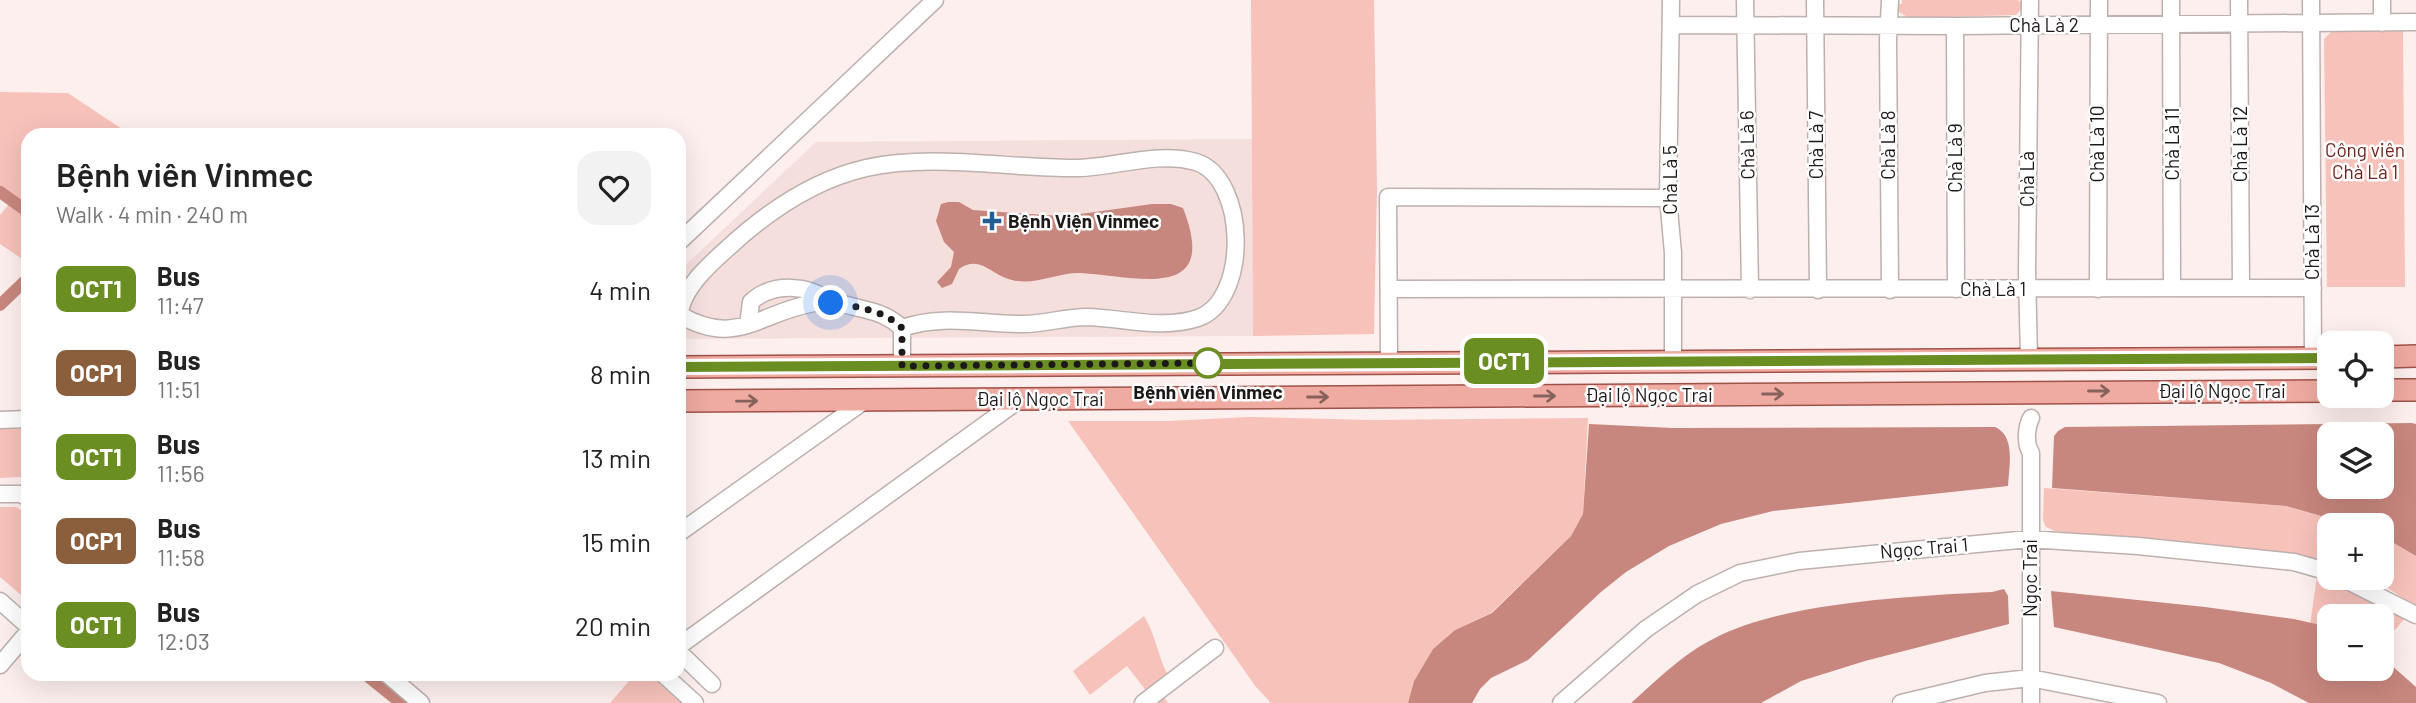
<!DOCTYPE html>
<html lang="en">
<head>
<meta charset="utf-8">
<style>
  :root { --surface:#fff; --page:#f2f2f2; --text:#222; --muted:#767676 }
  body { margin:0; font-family:Barlow,sans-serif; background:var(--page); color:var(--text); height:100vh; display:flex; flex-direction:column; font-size:26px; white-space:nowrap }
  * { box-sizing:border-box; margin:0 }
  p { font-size:23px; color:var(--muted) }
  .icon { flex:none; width:38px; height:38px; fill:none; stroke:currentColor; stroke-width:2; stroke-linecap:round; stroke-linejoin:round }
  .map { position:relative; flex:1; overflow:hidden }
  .sheet { position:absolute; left:21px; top:128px; width:665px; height:553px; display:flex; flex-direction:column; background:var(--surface); border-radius:21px; box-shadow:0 7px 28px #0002 }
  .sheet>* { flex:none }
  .badge { padding:0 14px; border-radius:10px; font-size:24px; line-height:46px }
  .tools { position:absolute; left:2317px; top:331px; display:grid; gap:14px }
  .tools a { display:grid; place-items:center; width:77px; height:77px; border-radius:14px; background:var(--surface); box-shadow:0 7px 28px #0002; font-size:35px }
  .you { position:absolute; width:35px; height:35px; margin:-18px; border:5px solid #fff; border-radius:50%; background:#1a73e8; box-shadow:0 0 0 10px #1a73e833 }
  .map>.badge { position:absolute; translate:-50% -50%; box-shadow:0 0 0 4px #fff }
  .round { display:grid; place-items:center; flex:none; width:74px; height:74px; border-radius:21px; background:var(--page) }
  .headline { display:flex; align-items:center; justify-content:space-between; height:119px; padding:0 35px }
  h1 { font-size:33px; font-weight:600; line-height:52px }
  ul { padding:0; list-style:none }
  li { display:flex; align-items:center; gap:21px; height:84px; padding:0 35px }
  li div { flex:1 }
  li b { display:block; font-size:26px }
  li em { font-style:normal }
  li .badge { min-width:77px; font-weight:700; text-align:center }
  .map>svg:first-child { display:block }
  .built { fill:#f5dfdc }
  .green { fill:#f7c2ba }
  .water { fill:#c8877e; fill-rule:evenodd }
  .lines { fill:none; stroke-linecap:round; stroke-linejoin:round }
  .canal { stroke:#c8877e; stroke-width:12 }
  .minor-casing { stroke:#bdb0ae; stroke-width:19 }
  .major-casing { stroke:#9f5249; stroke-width:24 }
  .minor { stroke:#fff; stroke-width:16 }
  .major { stroke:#efaaa1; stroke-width:21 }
  .oneway { stroke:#86625c }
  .line-casing { stroke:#fff; stroke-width:16 }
  .line { stroke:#6b8e23; stroke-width:10 }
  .walk { stroke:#1d1918; stroke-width:7; stroke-dasharray:0 12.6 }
  .poi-dot { fill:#205d93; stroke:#fff; stroke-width:2.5 }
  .stop-dot { fill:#fff; stroke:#6b8e23; stroke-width:3.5 }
  .labels { text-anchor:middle; stroke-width:5; stroke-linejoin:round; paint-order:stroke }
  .street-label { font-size:19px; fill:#1d1918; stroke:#fff }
  .park-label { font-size:19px; fill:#70221c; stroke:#fff }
  .poi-label { font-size:19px; font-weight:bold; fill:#1d1918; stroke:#fff; text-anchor:start }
  .stop-label { font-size:19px; font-weight:bold; fill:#1d1918; stroke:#fff }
</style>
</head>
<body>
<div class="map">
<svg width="2416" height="703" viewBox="0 0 2416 703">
  <rect width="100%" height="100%" fill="#fdefed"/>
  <!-- built -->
  <path class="built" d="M 1252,139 L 1253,336 L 679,339 L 679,271 L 816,142 Z"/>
  <!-- green -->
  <path class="green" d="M 1251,0 L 1374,0 L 1377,189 L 1374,334 L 1253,336 Z
    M 1902,0 L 2017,0 L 2022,2 L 2022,8 L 2016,15 L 1909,18 L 1896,10 L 1896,4 L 1902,4 Z
    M 2403,31 L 2405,287 L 2327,287 L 2324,39 L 2331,32 Z
    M 0,92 L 68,93 L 131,135 L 28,135 L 28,263 L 0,244 L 0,215 L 10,203 L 0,195 Z
    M 1249,417 L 1371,420 L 1588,418 L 1583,514 L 1571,536 L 1491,613 L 1455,630 L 1433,649 L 1414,681 L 1408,703 L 1271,703 L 1256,687 L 1068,421 L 1167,421 Z
    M 0,427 L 28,428 L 28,481 L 19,477 L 0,478 Z
    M 2044,488 L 2286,506 L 2353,525 L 2329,525 L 2329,563 L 2281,552 L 2055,531 L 2046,527 L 2043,520 Z
    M 0,507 L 16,507 L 28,514 L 28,601 L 0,577 Z
    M 2383,536 L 2416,556 L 2416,607 L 2382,584 L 2366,578 L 2382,578 Z
    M 2317,576 L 2379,601 L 2405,618 L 2382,645 L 2382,616 L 2329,616 L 2329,627 L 2310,625 Z
    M 1144,616 C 1157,637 1158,660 1171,681 L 1163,696 L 1168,703 L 1143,703 L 1151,697 L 1127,666 L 1090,695 L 1073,671 Z
    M 635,674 L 649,674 L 681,703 L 610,703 Z"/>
  <!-- water -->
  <path class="water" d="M 948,202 L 959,202 L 973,210 L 1045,215 L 1066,216 L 1152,204 L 1171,204 L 1183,208 C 1220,302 1139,277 1081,273 C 1059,272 1034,286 1012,280 C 991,275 980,254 959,269 L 952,284 L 942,288 L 937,282 L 951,267 L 954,252 L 944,242 L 936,221 L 941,204 Z
    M 2412,423 L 2416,424 L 2416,556 L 2382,536 L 2382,525 L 2353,525 L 2286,506 L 2052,488 L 2054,436 L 2058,431 L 2065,427 ZM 2329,434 L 2382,434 L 2382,486 L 2329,486 Z
    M 1589,424 L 1673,428 L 1995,427 C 2016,436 2009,467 2008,486 L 1773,511 L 1721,524 L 1669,546 L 1626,572 L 1601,592 L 1528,660 L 1491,678 L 1480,689 L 1472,703 L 1408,703 L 1414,681 L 1433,649 L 1455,630 L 1492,613 L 1571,536 L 1583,514 Z
    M 2004,589 L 2008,596 L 2009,624 L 1865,661 L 1801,681 L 1761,703 L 1631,703 C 1657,680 1684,653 1715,638 C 1783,602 1914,596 1992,592 Z
    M 2051,591 L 2205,607 L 2294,619 L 2329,627 L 2329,668 L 2382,668 L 2382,657 L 2416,687 L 2416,703 L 2309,703 L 2271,683 L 2219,663 L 2054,627 Z"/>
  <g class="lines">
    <!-- canal -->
    <path class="canal" d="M 0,192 L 28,212
      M 0,305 L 28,278
      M 365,674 L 401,703"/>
    <!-- minor casing -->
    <g class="minor-casing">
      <path id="minor" d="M 1671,0 L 1668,198 L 1673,253 L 1673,360
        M 1745,0 L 1750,290
        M 1815,0 L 1818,290
        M 2171,0 L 2172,288
        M 2239,0 L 2241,288
        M 2311,0 L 2313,358
        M 2382,0 L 2382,23
        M 1672,25 L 1955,26 L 2416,22
        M 1955,26 L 1956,289
        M 679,242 L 935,0
        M 1389,289 L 2313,288
        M 2098,289 L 2099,0
        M 1890,290 L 1888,40 L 1890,0
        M 748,325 L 751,302 C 772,282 810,284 831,303
        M 902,328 C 942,314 981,324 1023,324 C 1045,324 1065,317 1087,317 C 1123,318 1162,330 1198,318 C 1250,300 1247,178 1196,162 C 1159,151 1116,167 1079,168 C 1011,169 932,153 866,168 C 814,180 767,212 729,247 C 711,263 681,289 680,315 C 737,348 760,312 814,303 C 831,300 847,305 863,309 C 877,312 891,317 902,328 L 902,366
        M 2029,359 L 2027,273 L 2030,0
        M 1389,361 L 1388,197 L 1668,198
        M 0,420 L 28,419
        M 0,494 L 21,494 L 28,498
        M 679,533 L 867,399
        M 2342,578 L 2416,615
        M 0,601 L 28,626
        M 679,646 L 1019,400
        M 679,652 L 712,684
        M 0,665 L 28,632
        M 387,674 L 421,703
        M 663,674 L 695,703
        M 1143,703 L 1215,648
        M 1561,703 L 1646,629 L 1697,594 L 1740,573 L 1799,561 L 2029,539 L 2138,546 L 2294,562 L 2329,572
        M 1901,703 L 1985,683 L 2030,678 L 2158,703
        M 2031,703 L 2031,453 C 2025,444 2026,428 2031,418"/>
    </g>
    <!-- major casing -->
    <g class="major-casing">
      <path id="major" d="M 2382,357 L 2416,356
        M 679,367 L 2329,358
        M 2382,390 L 2416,390
        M 679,401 L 2329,391"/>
    </g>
    <!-- minor -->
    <use href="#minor" class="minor"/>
    <!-- major -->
    <use href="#major" class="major"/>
  </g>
  <!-- one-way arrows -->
  <defs><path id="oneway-shaft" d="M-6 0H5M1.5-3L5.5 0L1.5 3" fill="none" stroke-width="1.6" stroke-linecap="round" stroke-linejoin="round" transform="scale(1.75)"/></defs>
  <g class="oneway">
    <use href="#oneway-shaft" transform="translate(2099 391)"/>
    <use href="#oneway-shaft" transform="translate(1773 394)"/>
    <use href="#oneway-shaft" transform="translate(1545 396)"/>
    <use href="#oneway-shaft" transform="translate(1318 397)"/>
    <use href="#oneway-shaft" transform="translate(747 401) rotate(-1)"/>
  </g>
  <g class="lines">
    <!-- line casing -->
    <g class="line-casing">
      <path id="line" d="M 679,367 L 2329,358"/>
    </g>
    <!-- line -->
    <use href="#line" class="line"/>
    <!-- walk -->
    <path class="walk" d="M 831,303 C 855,306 884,310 902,328 L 902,366 L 1208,363"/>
  </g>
  <!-- markers -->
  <path class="poi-dot" d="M988.5 210.5h7v7h7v7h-7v7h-7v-7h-7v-7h7z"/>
  <circle class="stop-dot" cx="1208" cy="363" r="14"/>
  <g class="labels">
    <!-- street labels -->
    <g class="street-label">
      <text x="2044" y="32">Chà Là 2</text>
      <text transform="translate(2097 144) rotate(-90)" y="7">Chà Là 10</text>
      <text transform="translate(2172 144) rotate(-90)" y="7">Chà Là 11</text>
      <text transform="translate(2240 144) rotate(-90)" y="7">Chà Là 12</text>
      <text transform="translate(1747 145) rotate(-91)" y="7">Chà Là 6</text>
      <text transform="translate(1816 145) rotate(-90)" y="7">Chà Là 7</text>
      <text transform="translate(1888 145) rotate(-90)" y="7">Chà Là 8</text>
      <text transform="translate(1955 158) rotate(-90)" y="7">Chà Là 9</text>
      <text transform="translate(2027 179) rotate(-90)" y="7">Chà Là</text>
      <text transform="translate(1670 180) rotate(-90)" y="7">Chà Là 5</text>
      <text transform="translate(2312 242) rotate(-90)" y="7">Chà Là 13</text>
      <text x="1993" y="296">Chà Là 1</text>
      <text x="2222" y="398">Đại lộ Ngọc Trai</text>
      <text x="1649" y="402">Đại lộ Ngọc Trai</text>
      <text x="1040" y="406">Đại lộ Ngọc Trai</text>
      <text transform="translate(1924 548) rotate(-5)" y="7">Ngọc Trai 1</text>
      <text transform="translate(2030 578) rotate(-90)" y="7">Ngọc Trai</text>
    </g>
    <!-- park labels -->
    <g class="park-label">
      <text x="2365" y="157">Công viên<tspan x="2365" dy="22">Chà Là 1</tspan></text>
    </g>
    <!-- poi labels -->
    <g class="poi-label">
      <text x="1008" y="228">Bệnh Viện Vinmec</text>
    </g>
    <!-- stop labels -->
    <g class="stop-label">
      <text x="1208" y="399">Bệnh viên Vinmec</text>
    </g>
  </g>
</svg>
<div class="tools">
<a><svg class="icon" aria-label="locate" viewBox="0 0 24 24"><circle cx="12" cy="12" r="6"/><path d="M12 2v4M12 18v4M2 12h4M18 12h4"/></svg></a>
<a><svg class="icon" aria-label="layers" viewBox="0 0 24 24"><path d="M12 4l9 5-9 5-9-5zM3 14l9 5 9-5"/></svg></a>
<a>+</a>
<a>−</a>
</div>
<div class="you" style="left:831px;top:303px"></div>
<b class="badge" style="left:1504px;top:361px;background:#6b8e23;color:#fff">OCT1</b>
<section class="sheet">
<div class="headline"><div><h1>Bệnh viên Vinmec</h1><p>Walk · 4 min · 240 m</p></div><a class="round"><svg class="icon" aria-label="heart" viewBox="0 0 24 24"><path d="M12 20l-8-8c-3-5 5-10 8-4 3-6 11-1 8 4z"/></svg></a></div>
<ul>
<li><span class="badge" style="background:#6b8e23;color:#fff">OCT1</span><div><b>Bus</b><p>11:47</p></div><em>4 min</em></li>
<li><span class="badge" style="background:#8b5e3c;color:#fff">OCP1</span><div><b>Bus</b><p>11:51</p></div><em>8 min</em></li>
<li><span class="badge" style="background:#6b8e23;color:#fff">OCT1</span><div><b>Bus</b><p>11:56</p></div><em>13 min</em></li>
<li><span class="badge" style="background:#8b5e3c;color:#fff">OCP1</span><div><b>Bus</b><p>11:58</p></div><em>15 min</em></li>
<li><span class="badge" style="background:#6b8e23;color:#fff">OCT1</span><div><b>Bus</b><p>12:03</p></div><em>20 min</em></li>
</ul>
</section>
</div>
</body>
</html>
